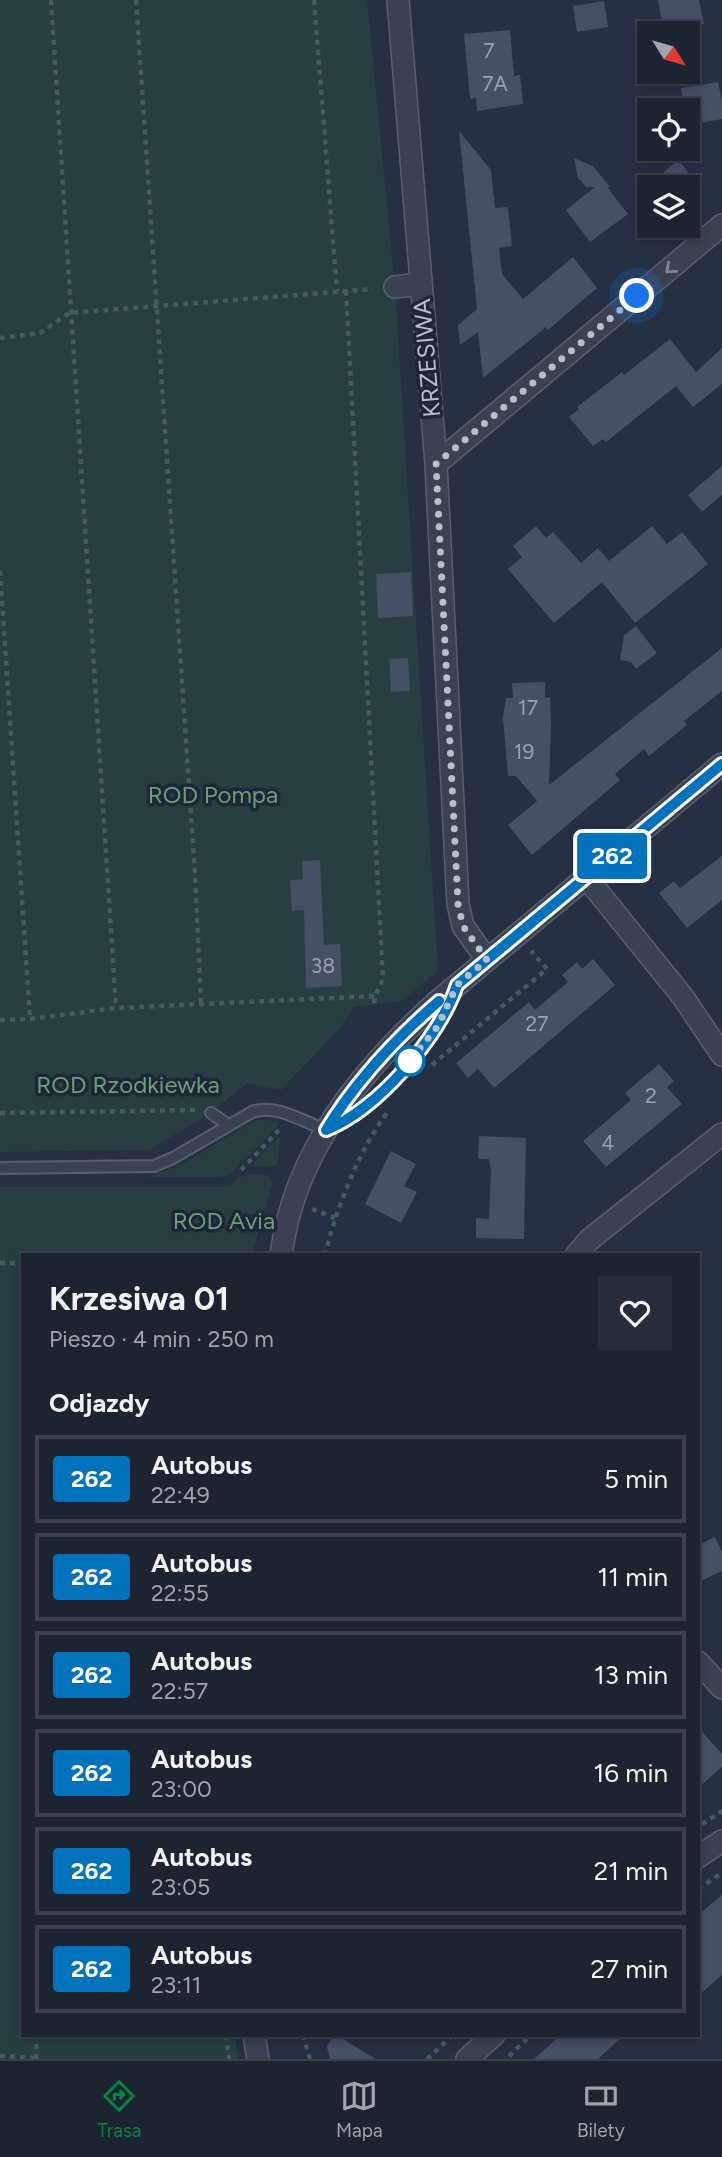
<!DOCTYPE html>
<html lang="pl">
<head>
<meta charset="utf-8">
<style>
  :root { --surface:#1c2432; --page:#252c3a; --text:#f1f3f6; --muted:#a0a4ac; --line:#3a414d; --accent:#0b8043 }
  body { margin:0; font-family:Figtree,sans-serif; background:var(--page); color:var(--text); height:100vh; display:flex; flex-direction:column; font-size:26px; white-space:nowrap }
  * { box-sizing:border-box; margin:0 }
  p { font-size:23px; color:var(--muted) }
  .icon { flex:none; width:38px; height:38px; fill:none; stroke:currentColor; stroke-width:2; stroke-linecap:round; stroke-linejoin:round }
  .map { position:relative; flex:1; overflow:hidden }
  .drawer { position:absolute; left:21px; top:1253px; width:679px; height:784px; display:flex; flex-direction:column; background:var(--surface); border-radius:0px; box-shadow:0 4px 10px #0003,0 0 0 2px var(--line) }
  .drawer>* { flex:none }
  .badge { padding:0 14px; border-radius:5px; font-size:24px; line-height:46px }
  .needle { width:46px; rotate:127deg }
  .buttons { position:absolute; left:637px; top:21px; display:grid; gap:14px }
  .buttons a { display:grid; place-items:center; width:63px; height:63px; border-radius:0px; background:var(--surface); box-shadow:0 4px 10px #0003,0 0 0 2px var(--line); font-size:35px }
  .you { position:absolute; width:35px; height:35px; margin:-18px; border:5px solid #fff; border-radius:50%; background:#1a73e8; box-shadow:0 0 0 10px #1a73e833 }
  .map>.badge { position:absolute; translate:-50% -50%; box-shadow:0 0 0 4px #fff }
  h2 { padding:0 28px; font-size:26px; line-height:63px }
  .round { display:grid; place-items:center; flex:none; width:74px; height:74px; border-radius:0px; background:var(--page) }
  .overview { display:flex; align-items:center; justify-content:space-between; height:119px; padding:0 28px }
  h1 { font-size:33px; font-weight:700; line-height:52px }
  ul { padding:0; list-style:none }
  li { display:flex; align-items:center; gap:21px; height:88px; margin:0 14px 10px; padding:0 14px; border:4px solid var(--line); border-radius:0px }
  li div { flex:1 }
  li b { display:block; font-size:26px }
  li em { font-style:normal }
  li .badge { min-width:77px; font-weight:700; text-align:center }
  .tabs { display:flex; justify-content:space-around; align-items:center; height:98px; border-top:2px solid var(--line); background:var(--surface); font-size:19px; color:var(--muted) }
  .tabs a { display:grid; justify-items:center; gap:4px }
  .tabs .on { color:var(--accent) }
  .map>svg:first-child { display:block }
  .green { fill:#283e43 }
  .building { fill:#445064 }
  .lines { fill:none; stroke-linecap:round; stroke-linejoin:round }
  .service-casing { stroke:#58606f; stroke-width:14 }
  .minor-casing { stroke:#58606f; stroke-width:24 }
  .path { stroke:#465b60; stroke-width:4.5; stroke-dasharray:5 5; stroke-linecap:butt }
  .service { stroke:#3a4252; stroke-width:10 }
  .minor { stroke:#3a4252; stroke-width:21 }
  .oneway { stroke:#7f8695 }
  .line-casing { stroke:#fff; stroke-width:16 }
  .line { stroke:#0072bc; stroke-width:10 }
  .walk { stroke:#b7becc; stroke-width:7; stroke-dasharray:0 12.6 }
  .stop-dot { fill:#fff; stroke:#0072bc; stroke-width:3.5 }
  .labels { text-anchor:middle; stroke-width:7; stroke-linejoin:round; paint-order:stroke }
  .number-label { font-size:21px; fill:#9aa2b2 }
  .street-label { font-size:24px; fill:#b7becc; stroke:#1e2737 }
  .park-label { font-size:24px; fill:#6d9d7b; stroke:#1e2737 }
</style>
</head>
<body>
<div class="map">
<svg width="722" height="2059" viewBox="0 0 722 2059">
  <rect width="100%" height="100%" fill="#253042"/>
  <!-- green -->
  <path class="green" d="M 0,0 L 367,0 L 395,287 L 438,971 L 402,1001 L 355,1007 L 339,1029 L 281,1090 L 247,1083 L 211,1113 L 149,1150 L 0,1152 Z
    M 256,1120 L 268,1120 L 280,1124 L 230,1174 L 221,1177 L 146,1177 L 183,1164 Z
    M 277,1138 L 280,1138 L 278,1163 L 276,1166 L 254,1167 L 253,1163 Z
    M 248,1174 L 268,1175 L 273,1181 L 252,1255 L 23,1255 L 23,2035 L 235,2035 L 239,2059 L 0,2059 L 0,1187 L 230,1187 L 238,1178 Z"/>
  <!-- building -->
  <path class="building" d="M 658,0 L 699,0 L 704,24 L 664,31 Z
    M 604,1 L 608,27 L 577,32 L 573,6 Z
    M 510,30 L 514,76 L 520,75 L 523,104 L 477,111 L 476,98 L 470,99 L 464,34 Z
    M 718,82 L 722,101 L 722,119 L 688,125 L 688,110 L 685,110 L 681,88 Z
    M 459,131 L 491,170 L 495,208 L 508,207 L 512,246 L 499,248 L 502,274 L 523,299 L 573,257 L 597,288 L 548,330 L 546,327 L 483,378 L 478,332 L 460,345 L 458,325 L 477,309 Z
    M 574,158 L 593,166 L 610,187 L 607,187 L 628,214 L 590,242 L 566,210 L 595,187 L 586,187 L 578,178 Z
    M 678,160 L 701,187 L 646,187 Z
    M 670,339 L 696,372 L 722,348 L 722,384 L 693,407 L 676,386 L 606,442 L 603,439 L 593,446 L 569,417 L 579,409 L 577,407 L 622,372 L 624,375 Z
    M 722,466 L 722,495 L 702,512 L 688,495 Z
    M 536,526 L 546,538 L 553,532 L 581,563 L 598,548 L 609,561 L 652,526 L 667,544 L 682,532 L 708,564 L 635,623 L 602,582 L 554,623 L 508,569 L 522,557 L 513,546 Z
    M 411,572 L 413,616 L 378,618 L 376,574 Z
    M 636,626 L 657,653 L 636,669 L 631,662 L 620,660 L 624,635 Z
    M 722,648 L 722,691 L 684,721 L 687,725 L 649,756 L 644,749 L 615,774 L 620,780 L 532,855 L 508,825 L 537,801 L 516,776 L 508,776 L 503,717 L 506,698 L 513,698 L 512,683 L 545,682 L 545,698 L 550,697 L 551,726 L 549,785 Z
    M 408,658 L 410,691 L 391,692 L 389,659 Z
    M 722,856 L 722,900 L 687,928 L 659,893 L 674,881 L 680,888 Z
    M 320,860 L 324,945 L 340,944 L 342,986 L 306,988 L 304,910 L 292,911 L 290,880 L 303,879 L 302,861 Z
    M 593,959 L 615,985 L 494,1088 L 478,1069 L 468,1078 L 456,1063 L 529,1002 L 535,1010 L 568,982 L 562,975 L 577,962 L 582,969 Z
    M 659,1064 L 674,1081 L 667,1087 L 682,1104 L 606,1167 L 583,1141 L 631,1100 L 625,1093 Z
    M 479,1136 L 526,1138 L 524,1239 L 476,1238 L 476,1218 L 489,1219 L 491,1172 L 489,1159 L 478,1159 Z
    M 391,1151 L 416,1164 L 404,1186 L 417,1192 L 401,1223 L 365,1204 Z
    M 715,1537 L 722,1552 L 722,1571 L 698,1582 L 698,1545 Z
    M 698,1727 L 722,1754 L 722,1767 L 698,1788 Z
    M 722,1895 L 722,1975 L 698,1996 L 698,1915 Z
    M 334,2035 L 336,2035 L 376,2059 L 330,2059 L 327,2047 Z
    M 561,2035 L 624,2035 L 598,2059 L 534,2059 Z"/>
  <g class="lines">
    <!-- service casing -->
    <g class="service-casing">
      <path id="service" d="M 211,1113 L 229,1125
        M 0,1168 L 154,1166 L 173,1158 L 252,1112 C 275,1103 304,1122 326,1130 C 376,1110 433,1042 455,993"/>
    </g>
    <!-- minor casing -->
    <g class="minor-casing">
      <path id="minor" d="M 398,0 L 436,464 L 458,904 L 463,926 L 487,960
        M 395,287 L 421,284
        M 436,464 L 722,225
        M 586,877 L 683,997 L 722,1055
        M 281,1255 C 294,1151 363,1068 438,1001 L 722,764
        M 576,1255 L 589,1240 L 722,1134
        M 698,1662 L 722,1688
        M 698,1857 L 722,1841
        M 254,2035 L 258,2059
        M 467,2059 L 494,2035"/>
    </g>
    <!-- path -->
    <path class="path" d="M 51,0 L 116,1008
      M 136,0 L 195,875 L 201,1004
      M 314,0 L 337,291
      M 346,291 L 383,979 L 375,996 L 374,1004
      M 0,338 L 40,333 L 69,313 L 373,289
      M 0,571 L 30,1019
      M 0,1020 L 30,1019 L 116,1008 L 375,996
      M 432,1065 L 547,969 L 531,951
      M 0,1113 L 196,1110
      M 241,1170 L 279,1130
      M 312,1209 L 335,1218
      M 325,1255 C 334,1214 361,1145 388,1112
      M 0,1263 L 23,1263
      M 702,1824 L 722,1811
      M 698,1889 L 722,1873
      M 226,2035 L 229,2059
      M 303,2035 L 310,2059
      M 0,2056 L 36,2058
      M 509,2056 L 531,2035
      M 36,2059 L 37,2035
      M 427,2059 L 453,2035"/>
    <!-- service -->
    <use href="#service" class="service"/>
    <!-- minor -->
    <use href="#minor" class="minor"/>
  </g>
  <!-- one-way arrows -->
  <defs><path id="oneway-chevron" d="M-2-3.5L2.5 0L-2 3.5" fill="none" stroke-width="1.6" stroke-linecap="round" stroke-linejoin="round" transform="scale(1.75)"/></defs>
  <use class="oneway" href="#oneway-chevron" transform="translate(670 269) rotate(140)"/>
  <g class="lines">
    <!-- line casing -->
    <g class="line-casing">
      <path id="line" d="M 439,1001 C 395,1039 356,1081 326,1130 C 377,1110 440,1037 457,985 L 722,764"/>
    </g>
    <!-- line -->
    <use href="#line" class="line"/>
    <!-- walk -->
    <path class="walk" d="M 410,1061 L 403,1069 L 438,1026 L 457,985 L 487,960 L 463,926 L 458,904 L 436,464 L 637,296"/>
  </g>
  <!-- markers -->
  <circle class="stop-dot" cx="410" cy="1061" r="14"/>
  <g class="labels">
    <!-- number labels -->
    <g class="number-label">
      <text x="489" y="58">7</text>
      <text x="495" y="91">7A</text>
      <text x="528" y="715">17</text>
      <text x="524" y="759">19</text>
      <text x="323" y="973">38</text>
      <text x="537" y="1031">27</text>
      <text x="651" y="1103">2</text>
      <text x="608" y="1150">4</text>
    </g>
    <!-- street labels -->
    <g class="street-label">
      <text transform="translate(427 358) rotate(-95)" y="8">KRZESIWA</text>
    </g>
    <!-- park labels -->
    <g class="park-label">
      <text x="213" y="803">ROD Pompa</text>
      <text x="128" y="1093">ROD Rzodkiewka</text>
      <text x="224" y="1229">ROD Avia</text>
    </g>
  </g>
</svg>
<div class="buttons">
<a><svg class="needle" viewBox="-14 -14 28 28"><path d="M0-13l5 13h-10z" fill="#e53935"/><path d="M0 13l5-13h-10z" fill="#a0a4ac"/></svg></a>
<a><svg class="icon" aria-label="locate" viewBox="0 0 24 24"><circle cx="12" cy="12" r="6"/><path d="M12 2v4M12 18v4M2 12h4M18 12h4"/></svg></a>
<a><svg class="icon" aria-label="layers" viewBox="0 0 24 24"><path d="M12 4l9 5-9 5-9-5zM3 14l9 5 9-5"/></svg></a>
</div>
<div class="you" style="left:637px;top:296px"></div>
<b class="badge" style="left:612px;top:856px;background:#0072bc;color:#fff">262</b>
<section class="drawer">
<div class="overview"><div><h1>Krzesiwa 01</h1><p>Pieszo · 4 min · 250 m</p></div><a class="round"><svg class="icon" aria-label="heart" viewBox="0 0 24 24"><path d="M12 20l-8-8c-3-5 5-10 8-4 3-6 11-1 8 4z"/></svg></a></div>
<h2>Odjazdy</h2>
<ul>
<li><span class="badge" style="background:#0072bc;color:#fff">262</span><div><b>Autobus</b><p>22:49</p></div><em>5 min</em></li>
<li><span class="badge" style="background:#0072bc;color:#fff">262</span><div><b>Autobus</b><p>22:55</p></div><em>11 min</em></li>
<li><span class="badge" style="background:#0072bc;color:#fff">262</span><div><b>Autobus</b><p>22:57</p></div><em>13 min</em></li>
<li><span class="badge" style="background:#0072bc;color:#fff">262</span><div><b>Autobus</b><p>23:00</p></div><em>16 min</em></li>
<li><span class="badge" style="background:#0072bc;color:#fff">262</span><div><b>Autobus</b><p>23:05</p></div><em>21 min</em></li>
<li><span class="badge" style="background:#0072bc;color:#fff">262</span><div><b>Autobus</b><p>23:11</p></div><em>27 min</em></li>
</ul>
</section>
</div>
<nav class="tabs">
<a class="on"><svg class="icon" aria-label="directions" viewBox="0 0 24 24"><path d="M12 3l9 9-9 9-9-9zM9 14v-3h6M13 9l2 2-2 2"/></svg>Trasa</a>
<a><svg class="icon" aria-label="map" viewBox="0 0 24 24"><path d="M3 6l6-2 6 2 6-2v14l-6 2-6-2-6 2zM9 4v14M15 6v14"/></svg>Mapa</a>
<a><svg class="icon" aria-label="tickets" viewBox="0 0 24 24"><path d="M3 7h18v10H3zM15 7v10"/></svg>Bilety</a>
</nav>
</body>
</html>
